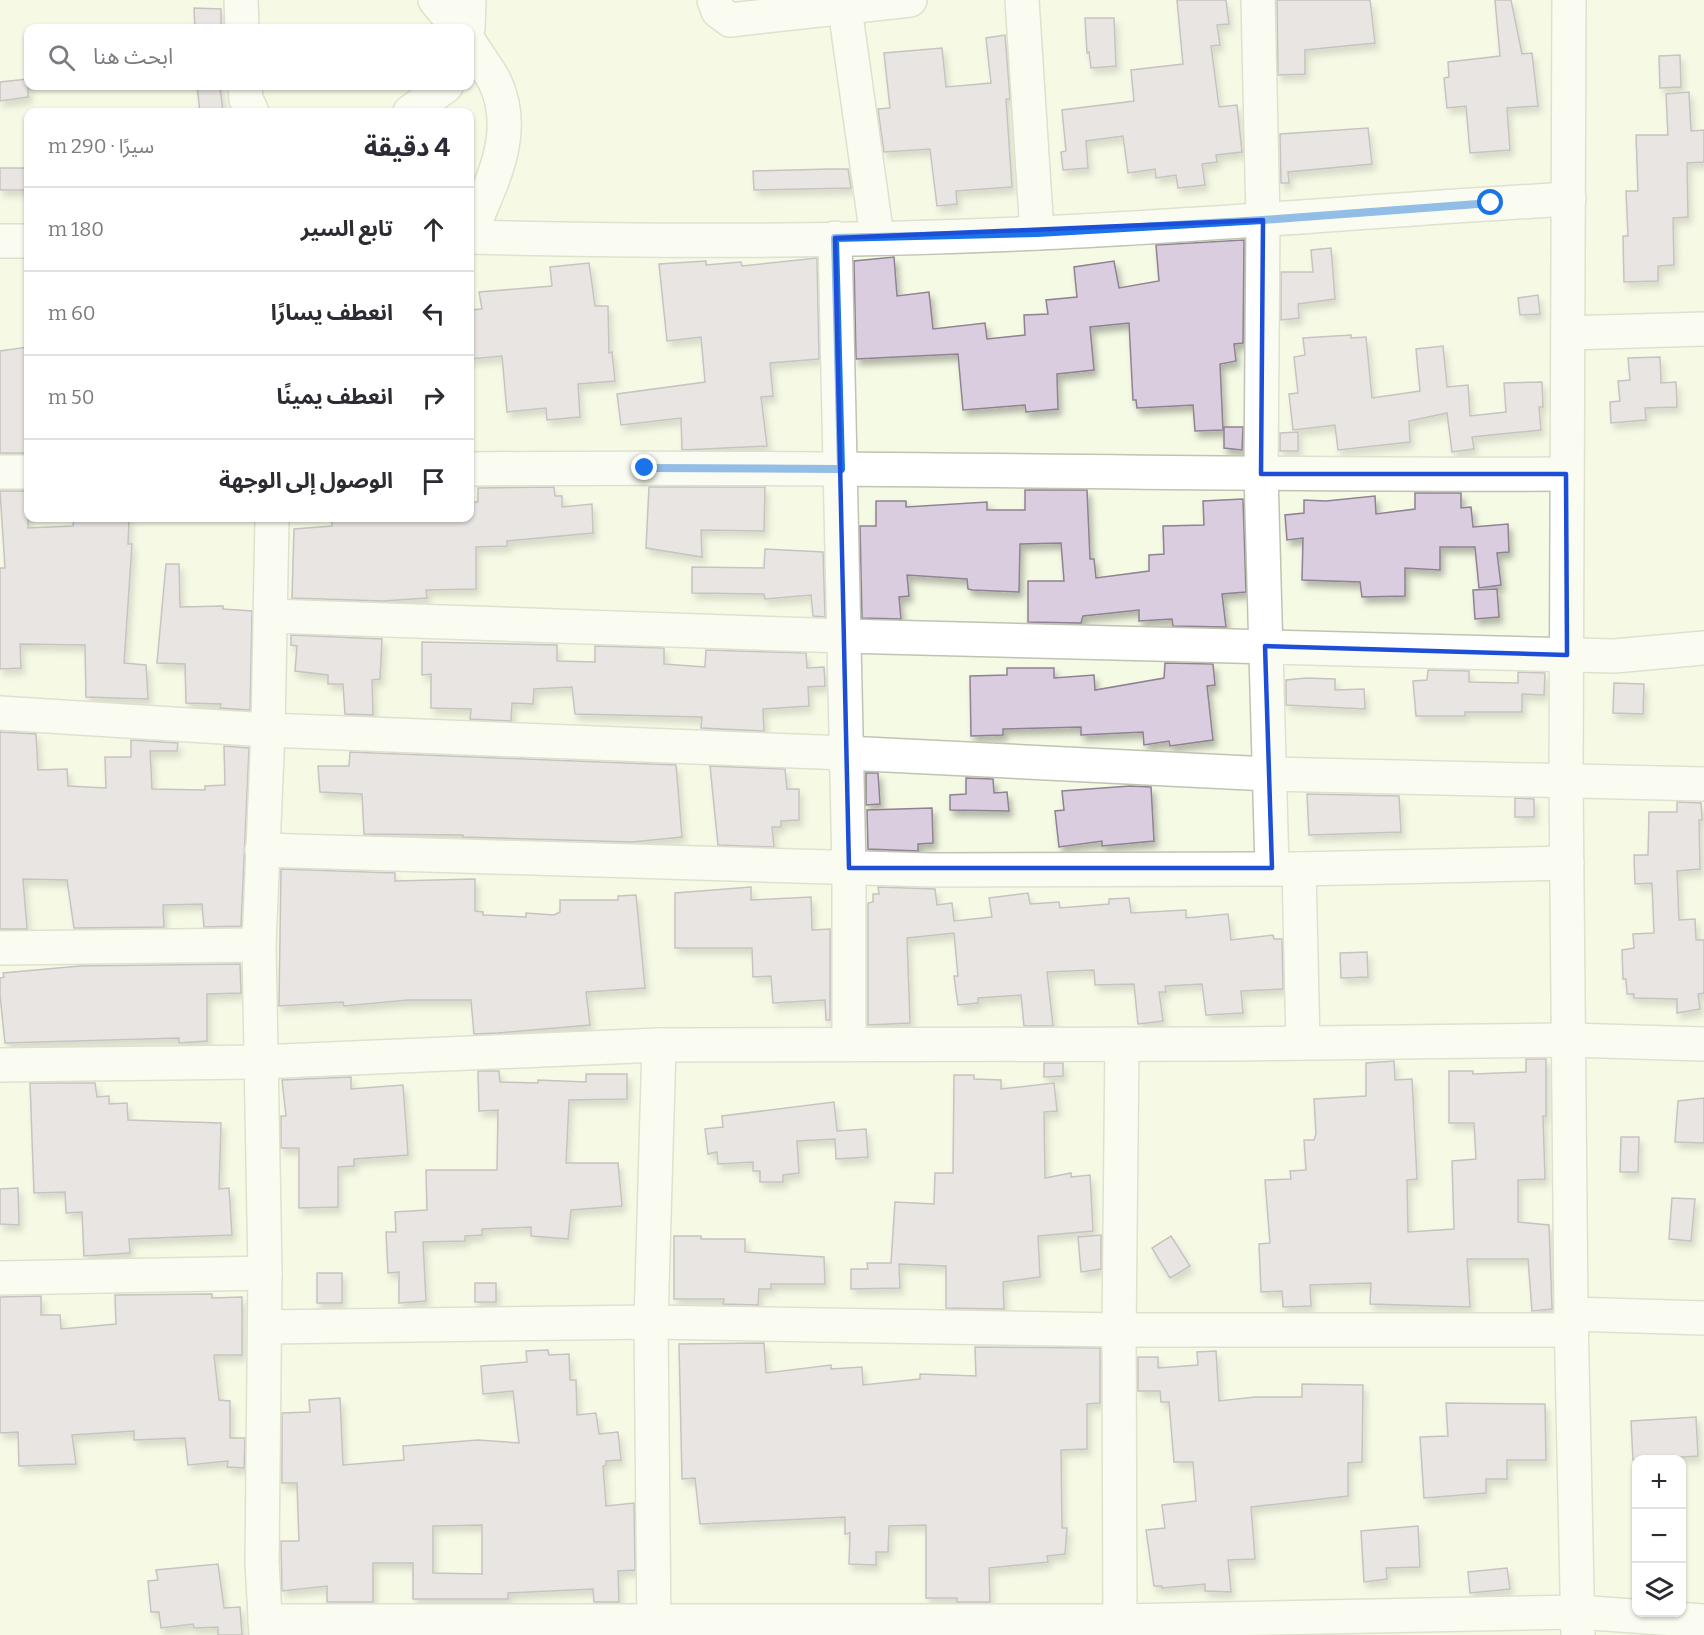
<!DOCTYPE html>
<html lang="ar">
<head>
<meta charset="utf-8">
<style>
	:root { --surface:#fff; --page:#f2f2f3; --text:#2b2b33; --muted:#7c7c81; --line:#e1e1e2 }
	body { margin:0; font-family:Bitter,"Noto Sans Arabic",serif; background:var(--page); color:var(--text); direction:rtl }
	.controls { position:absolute; right:18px; bottom:18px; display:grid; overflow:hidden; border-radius:12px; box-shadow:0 2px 4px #0004 }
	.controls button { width:54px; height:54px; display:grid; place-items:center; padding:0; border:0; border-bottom:2px solid var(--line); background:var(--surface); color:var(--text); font:30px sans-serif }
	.stop { position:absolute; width:18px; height:18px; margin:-14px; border:4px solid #1a73e8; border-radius:50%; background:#fff }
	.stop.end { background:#1a73e8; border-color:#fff; box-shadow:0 2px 6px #0008 }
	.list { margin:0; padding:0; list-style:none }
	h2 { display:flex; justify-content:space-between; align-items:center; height:78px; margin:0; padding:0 24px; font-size:26px }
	h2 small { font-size:20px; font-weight:400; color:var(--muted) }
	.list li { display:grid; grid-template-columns:39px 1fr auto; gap:18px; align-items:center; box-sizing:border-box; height:84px; padding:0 24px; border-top:2px solid var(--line) }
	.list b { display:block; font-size:22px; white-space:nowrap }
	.list em { font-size:20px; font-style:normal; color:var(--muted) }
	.icon { flex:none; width:33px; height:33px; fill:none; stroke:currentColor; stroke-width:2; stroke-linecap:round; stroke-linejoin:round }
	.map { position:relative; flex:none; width:1704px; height:1635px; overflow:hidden; direction:ltr }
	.search { position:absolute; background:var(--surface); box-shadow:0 2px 4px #0004; left:24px; top:24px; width:450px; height:66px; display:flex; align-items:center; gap:15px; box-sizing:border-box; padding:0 21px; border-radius:12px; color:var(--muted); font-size:22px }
	.panel { position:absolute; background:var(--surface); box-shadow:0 2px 4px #0004; left:24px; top:108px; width:450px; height:414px; border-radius:12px; direction:rtl }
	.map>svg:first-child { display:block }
	.building { fill:#dacddf; stroke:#8e8293; stroke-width:1.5; fill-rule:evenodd; filter:url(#shadow) }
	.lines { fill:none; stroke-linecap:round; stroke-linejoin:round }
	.minor-casing { stroke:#bfc4b0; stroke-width:36 }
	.minor { stroke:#fff; stroke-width:33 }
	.route { stroke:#1a73e8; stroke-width:8 }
	.marked { fill:none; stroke:#1d4ed8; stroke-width:4.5; stroke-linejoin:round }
</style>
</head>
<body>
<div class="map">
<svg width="1704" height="1635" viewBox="0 0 1704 1635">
	<defs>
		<filter id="shadow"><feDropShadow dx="3.5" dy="6" stdDeviation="3" flood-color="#0004"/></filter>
	</defs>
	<rect width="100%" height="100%" fill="#f5fae5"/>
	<g class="building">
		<path d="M1177,0H1226L1229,24L1217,25L1220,45L1211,46L1219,107L1237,105L1242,152L1216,155L1217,162L1202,164L1205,185L1178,188L1176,175L1156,178L1155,169L1128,173L1123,136L1086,141L1088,168L1063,170L1061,152L1066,151L1062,110L1134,101L1131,70L1183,64Z"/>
		<path d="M1277,0H1370L1375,43L1305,50V74L1278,75Z"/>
		<path d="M1495,0H1511L1522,54L1532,53L1538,106L1507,108L1510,150L1470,153L1466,106L1447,108L1444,78L1449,77L1448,62L1500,56Z"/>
		<path d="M194,8L221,9V28H195Z"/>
		<path d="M1085,18H1114L1116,66L1091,68L1089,52L1087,53Z"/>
		<path d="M1005,35L1010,99H1006L1012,187L956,191L957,204L937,206L930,149L884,152L878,109L890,108L884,53L942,48L946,87L991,83L986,38Z"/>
		<path d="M1680,55L1681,87L1660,88L1659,56Z"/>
		<path d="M28,79V97L0,101V82Z"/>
		<path d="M197,86H220L223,112H200Z"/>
		<path d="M1689,92L1691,131L1704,130V162L1687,163L1688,217L1673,218L1674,265L1658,266V281L1624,282L1623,236H1628L1626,191H1638L1636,135H1668L1666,94Z"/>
		<path d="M1368,128L1372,164L1288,172L1289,183H1281L1280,134Z"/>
		<rect x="0" y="168" width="28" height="22"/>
		<path d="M831,169H848L851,188L754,190L753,171Z"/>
		<path d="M1244,240L1243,343L1234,344L1236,361L1220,364L1223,430L1195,431L1193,405L1137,408L1136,400H1133L1129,323L1090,327L1094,370L1057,374L1058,409L1026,412L1025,405L963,410L958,354L856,359L854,261L894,257L897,296L929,292L933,329L985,323L987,339L1025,335L1024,315L1048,314L1046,300L1077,297L1074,267L1114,261L1119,288L1159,281L1156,245Z"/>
		<path d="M1331,248L1335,299L1298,304L1299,318L1281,320V272H1313L1311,250Z"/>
		<path d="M817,258L819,359L770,363L773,396L761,397L767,446L682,450L681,418L621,425L617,394L705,382L701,337L667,341L659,264L706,261V265L741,262L742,266Z"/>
		<path d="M589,263L595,306H608L609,353L612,352L615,381L578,384L580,417L547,420L546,408L507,412L502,356L470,359V310L482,309L479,292L552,286L550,267Z"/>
		<path d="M1538,295L1540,314L1520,315L1518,298Z"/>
		<path d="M1351,335V338L1366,337L1372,398L1420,391L1416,349L1443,346L1447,387L1468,385L1470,416L1506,412L1504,383L1542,382L1543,407H1539L1541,430L1472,437L1474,449L1452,452L1447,413L1409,421L1410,442L1338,450L1335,425L1293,430L1289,394L1298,393L1294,357L1305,355L1303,338Z"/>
		<path d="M28,347V453H0V351Z"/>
		<path d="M1660,357L1661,383L1676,382L1677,407L1645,408L1646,420L1611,423L1610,402L1620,401L1618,381L1630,380L1628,358Z"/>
		<path d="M1224,427H1243L1242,450L1224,448Z"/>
		<path d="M1298,432V451H1280V433Z"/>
		<path d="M554,487L555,496H562V507L592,504L593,533L507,541V546L476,547V589L426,590L427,598L383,601L292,598L294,529L332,526V519L351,518H470V502H478V488Z"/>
		<path d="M649,487H765L764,531L701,530L702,557L646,548Z"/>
		<path d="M1025,490H1087L1090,559H1094L1096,578L1149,571V555L1164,554L1163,526L1204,525L1203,501L1243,499L1246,592L1222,594L1226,627L1173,626L1172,619L1139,621V610L1083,616L1081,623L1028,622V581H1064L1061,543L1020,544L1019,592L972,590L968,589L967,579L907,575L909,596L899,597L901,619L862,618L860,526H876V501H906V507L987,502V510H1025Z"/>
		<path d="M0,491H28V528L73,526L74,518H129L128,544H132L124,663L146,665L148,699L86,697L85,645L20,644L21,668L0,669V568H5Z"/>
		<path d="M1415,493H1461V508L1471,507L1473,527L1508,524L1509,552L1497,553L1501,585L1479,588L1475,547H1440V570L1405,568V596L1362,597L1360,582L1302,580L1303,538L1287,540L1285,515L1304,513V500L1326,501L1375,496L1376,514L1415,509Z"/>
		<path d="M765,549L823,552L825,617L813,616L811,595L765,599L764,594L692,593V567L764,568Z"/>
		<path d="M166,564H179L180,607L223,606V609L252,611L250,710L220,708L221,704L186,703L185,664L157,663Z"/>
		<path d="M1497,589L1499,617L1475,619L1473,590Z"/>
		<path d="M291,635L382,639L380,679L372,680L373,715L345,714L343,684H328V675L295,671L297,646L291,645Z"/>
		<path d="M422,642L557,645V661L595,662V646L664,648V664L705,667L706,650L806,653L807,668L824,667L825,686L808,687L809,706L763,709L764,731L701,728L702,717L575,714L572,687L534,689L533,704L512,703L511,721L470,719L471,709L431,708V674L422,675Z"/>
		<path d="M1165,663L1213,664L1215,685L1207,686L1213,740L1170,746L1169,741L1144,745L1143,732L1081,735V727L1003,729V735L971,736L970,676L1007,675V668H1054V678L1094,675L1095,690L1164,678Z"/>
		<path d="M1428,670L1469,671V682L1518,683V672L1545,673L1544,695L1522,694V712H1465V716H1416L1413,681L1427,680Z"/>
		<path d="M1306,678L1335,679V690L1364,689L1365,709L1286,705V680Z"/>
		<path d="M1614,683L1644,684L1643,714L1613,713Z"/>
		<path d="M0,732L36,734L38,770L67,769L68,786L106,788L105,757H131V740L178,743L177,751H150L152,789L205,790V786L225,785L224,746L249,748L241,926L204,927L202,904L163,905L164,927L74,928L67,880L23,879L27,929H0Z"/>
		<path d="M350,752L676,765L682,837L632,842L463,837V835L364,834L362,794L320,792L318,766H349Z"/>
		<path d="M710,766L785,769L787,789H799V820L781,821V827H772L774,847L718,845Z"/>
		<path d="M866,773H878L880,804L866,805Z"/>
		<path d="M966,778L993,779L994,793L1007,792L1009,811L950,810V795L966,794Z"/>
		<path d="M1130,786L1151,787L1154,841L1102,846V841L1059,847L1055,811L1064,810L1062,791Z"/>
		<path d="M1307,794L1399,796L1401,832L1309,835Z"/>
		<path d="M1515,798L1534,799V817H1515Z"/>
		<path d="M1677,802L1701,803L1702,820H1699L1700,869L1677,871L1679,920L1695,919L1696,940H1704V993L1698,994L1700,1009L1677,1013V999L1634,998V994H1627L1626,979H1623L1622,950L1634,948L1633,934L1654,933L1652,883L1635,884L1634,855H1648L1649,812H1677Z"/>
		<path d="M932,808L933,843L918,844V851L868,849L867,810Z"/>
		<path d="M281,869L395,873V881L475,879V911L483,912V915L526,917V913L554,915L560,912V900H618V896L636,895L645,988L586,992L590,1025L498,1033L474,1034L471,1000H408L344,1006L343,1002L279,1006Z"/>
		<path d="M751,887V900L811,897L812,930L830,929V1020H826L825,1000L773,1003L771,976L753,977L752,948H675V893Z"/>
		<path d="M878,887L935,889L937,905L952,903L954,921L992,917L989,898L1028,893L1030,904L1059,902L1060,908L1109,904V899L1129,898L1131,913L1186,910V918L1228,914L1231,940L1273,935L1274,939H1282L1283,989L1241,991L1243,1013L1206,1015L1202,984L1165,986L1166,992H1159L1163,1021L1138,1024L1134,984L1095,985L1094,970L1047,972L1053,1026H1024L1021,995L978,998V1003L958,1005L954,976H958L954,933L907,938L910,1023L868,1025V903L873,902V894H879Z"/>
		<path d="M1367,952L1368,977L1341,978L1340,953Z"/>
		<path d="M240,964L241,993L207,994V1041L179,1043V1038L5,1043L0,995V978L4,977L3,973L80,966Z"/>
		<path d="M1526,1059H1546V1116H1543L1545,1179L1518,1180V1222L1549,1225L1552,1309L1532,1311L1528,1259H1467L1470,1307L1370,1304L1371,1283L1310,1285L1311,1306L1283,1307L1282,1291L1261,1292L1259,1244L1270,1243L1265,1180L1291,1179L1290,1171L1306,1170L1304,1140H1314L1316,1134L1314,1099L1366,1096V1063L1394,1061L1395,1080L1412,1079L1417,1179L1407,1180L1408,1232L1454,1229L1452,1161L1476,1159L1474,1123H1449V1071H1473V1074L1526,1072Z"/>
		<path d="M1044,1063H1063V1076L1044,1077Z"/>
		<path d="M478,1071H499L500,1082L538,1083V1080L586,1082V1074H627V1099L569,1100L566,1163H618L622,1206L571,1210L568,1239L531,1236V1227L482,1229V1235L465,1236V1241L423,1242L426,1301L399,1303V1272L388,1273L386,1232H396L395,1212L427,1210L426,1170H497L498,1110L479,1111Z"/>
		<path d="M954,1075H974V1079L1001,1080V1089L1054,1083L1057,1111L1044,1112L1045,1178L1071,1173V1177L1090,1175L1093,1231L1038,1236L1040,1277L1003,1282L1004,1309L946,1308V1266L899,1264L900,1288L851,1289V1269H868L867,1263H891L895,1202L934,1204L935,1173H953Z"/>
		<path d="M351,1077V1089L403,1085L408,1155L354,1159V1166L338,1167V1207L299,1208V1148H281V1116H286L282,1080Z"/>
		<path d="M30,1083H95L97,1097L109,1096V1104L127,1103L128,1120L221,1123L219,1189L229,1188L232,1235L129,1239L130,1253L84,1256L82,1212L66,1213L65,1192L34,1193Z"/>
		<path d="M1704,1098V1143L1675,1142L1678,1101Z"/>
		<path d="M834,1102L837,1131L866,1129L868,1157L836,1159L835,1139L797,1141L799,1173L783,1175V1182H760V1171H753V1162L718,1164L717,1152L708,1154L705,1129L723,1127L722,1116Z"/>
		<path d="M1621,1137H1639L1638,1172H1620Z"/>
		<path d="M18,1188L19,1225L0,1224V1189Z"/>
		<path d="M1672,1198L1695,1199L1691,1241L1669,1239Z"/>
		<path d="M1101,1235V1269L1081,1272L1078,1237Z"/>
		<path d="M674,1236H701V1239H745V1252L824,1257L825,1284H771V1289H759L758,1305L723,1304L724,1299H674Z"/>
		<path d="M1171,1236L1190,1266L1170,1278L1152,1248Z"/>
		<rect x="317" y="1273" width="25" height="30"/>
		<rect x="475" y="1283" width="21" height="19"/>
		<path d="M212,1294V1298L242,1297V1355H214L219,1400L230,1401V1438H245L244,1468L227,1467L228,1461L188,1465L185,1438L134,1440V1431L72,1435L76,1464L19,1466L18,1432L0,1433V1297L41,1296V1315H60L61,1329L116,1324L115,1295Z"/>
		<path d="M764,1343L766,1373L831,1365V1369L862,1367L863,1385L920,1379V1374L976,1376L975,1347L1100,1348V1403L1087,1404V1449L1061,1450L1062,1528H1067L1065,1554L1047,1556L1048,1562L989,1568L990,1602H957V1598H926V1525L889,1526L888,1552H876V1565L849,1564L850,1533L845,1534V1517L700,1524L695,1478L682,1479L679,1344Z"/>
		<path d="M548,1350L549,1355L569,1354L570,1380H576L577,1415L596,1413L599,1434L618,1432L621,1460L606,1461V1465L603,1466L606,1506L634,1503L635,1570L618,1571L619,1602H594L593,1589L508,1593V1599H413V1563H373V1602H327V1586L282,1591L281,1541H299L297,1483H282V1413L310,1412L309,1400L340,1398L343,1465L404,1460L403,1446L478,1440L519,1443L513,1391L483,1394L481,1366L527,1362L526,1351ZM482,1525V1574L433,1573V1526Z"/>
		<path d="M1216,1351L1219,1401L1255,1397H1302V1384L1363,1385L1362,1462L1348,1463V1496L1251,1507L1255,1559L1228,1560L1231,1592L1205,1591V1584L1162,1588V1586H1154L1146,1530L1165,1528L1162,1505L1196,1501L1193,1462H1174L1169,1402H1161L1160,1391H1138V1357H1158V1368L1198,1365L1197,1352Z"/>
		<path d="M1446,1403L1545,1404L1546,1460H1507V1479H1486V1493L1424,1498L1420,1437L1448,1436Z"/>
		<path d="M1696,1417L1698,1456L1633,1460L1631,1421Z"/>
		<path d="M1418,1526L1420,1567L1386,1568L1387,1579L1364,1582L1361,1531Z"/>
		<path d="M218,1564L224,1608L240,1607L242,1635H218V1627L194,1628L193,1624L161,1628L159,1612H151L148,1581L158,1580L156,1570Z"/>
		<path d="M1507,1568L1510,1589L1470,1593L1468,1572Z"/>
	</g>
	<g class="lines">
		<defs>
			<g id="minor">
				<path d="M241,0L242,28"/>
				<path d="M435,0L458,28"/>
				<path d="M714,0L718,11L730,20L910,0"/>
				<path d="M1022,0L1037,233"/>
				<path d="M1258,0L1263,220L1261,474L1272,868"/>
				<path d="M1569,0L1566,782L1571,1314L1578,1635"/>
				<path d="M845,9L877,237"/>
				<path d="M468,28L469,0"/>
				<path d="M470,43C478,56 488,69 495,82C520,136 489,185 470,235"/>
				<path d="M245,86L246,99L252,112"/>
				<path d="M410,112L446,86"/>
				<path d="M470,237C659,242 850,242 1039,233C1216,225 1392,209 1569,199"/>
				<path d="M835,238L849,868V1043"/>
				<path d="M0,241H28"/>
				<path d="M1568,333L1704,329"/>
				<path d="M470,469C835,465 1200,476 1566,474"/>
				<path d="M0,472H28"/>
				<path d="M271,616L844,636L1614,656L1704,648"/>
				<path d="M0,713L268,730L846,753L1269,774L1704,784"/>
				<path d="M262,850L931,870L1299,869L1567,863"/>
				<path d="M1299,869L1303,1043"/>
				<path d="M0,948L259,945"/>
				<path d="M0,1065L259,1062L659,1045L1232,1044L1569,1040L1704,1044"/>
				<path d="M0,1278L265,1273"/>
				<path d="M1571,1314L1704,1318"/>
				<path d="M265,1327L651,1322L1119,1330H1572"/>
				<path d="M265,1621H1121L1577,1612L1704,1621"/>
				<path d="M266,1635L262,1562L265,1273L259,945L268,730L272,518"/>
				<path d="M654,1635L651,1322L659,1045"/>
				<path d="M1120,1635L1119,1330L1122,1044"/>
			</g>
		</defs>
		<use href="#minor" class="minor-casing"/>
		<use href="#minor" class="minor"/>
	</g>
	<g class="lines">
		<path class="route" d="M645,468L841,469L835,238L1037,233L1263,220L1491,203"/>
	</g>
	<path d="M0 0H1704V1635H0ZM1263,220L1261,474H1566L1567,655L1265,646L1272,868H849L835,238Z" fill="#f5fae5" fill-opacity=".55" fill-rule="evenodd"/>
	<path class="marked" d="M1263,220L1261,474H1566L1567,655L1265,646L1272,868H849L835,238Z"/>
</svg>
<div class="controls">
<button>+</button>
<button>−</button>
<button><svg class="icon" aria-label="layers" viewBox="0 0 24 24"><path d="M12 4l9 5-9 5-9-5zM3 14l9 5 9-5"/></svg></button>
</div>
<div class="stop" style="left:1491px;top:203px"></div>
<div class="stop end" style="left:645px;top:468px"></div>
<div class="search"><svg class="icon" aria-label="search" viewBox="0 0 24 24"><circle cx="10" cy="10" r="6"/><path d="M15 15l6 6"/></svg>ابحث هنا</div>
<section class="panel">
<h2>4 دقيقة<small>سيرًا · 290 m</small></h2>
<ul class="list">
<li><svg class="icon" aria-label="ahead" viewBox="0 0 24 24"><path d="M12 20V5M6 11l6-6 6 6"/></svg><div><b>تابع السير</b></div><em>180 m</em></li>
<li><svg class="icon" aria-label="left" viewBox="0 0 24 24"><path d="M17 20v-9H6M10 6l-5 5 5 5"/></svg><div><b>انعطف يسارًا</b></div><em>60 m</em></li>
<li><svg class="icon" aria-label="right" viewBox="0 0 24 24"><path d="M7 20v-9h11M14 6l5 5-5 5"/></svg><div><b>انعطف يمينًا</b></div><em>50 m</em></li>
<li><svg class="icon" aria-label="arrive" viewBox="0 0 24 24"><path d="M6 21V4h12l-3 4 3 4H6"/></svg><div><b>الوصول إلى الوجهة</b></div></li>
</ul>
</section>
</div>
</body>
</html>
